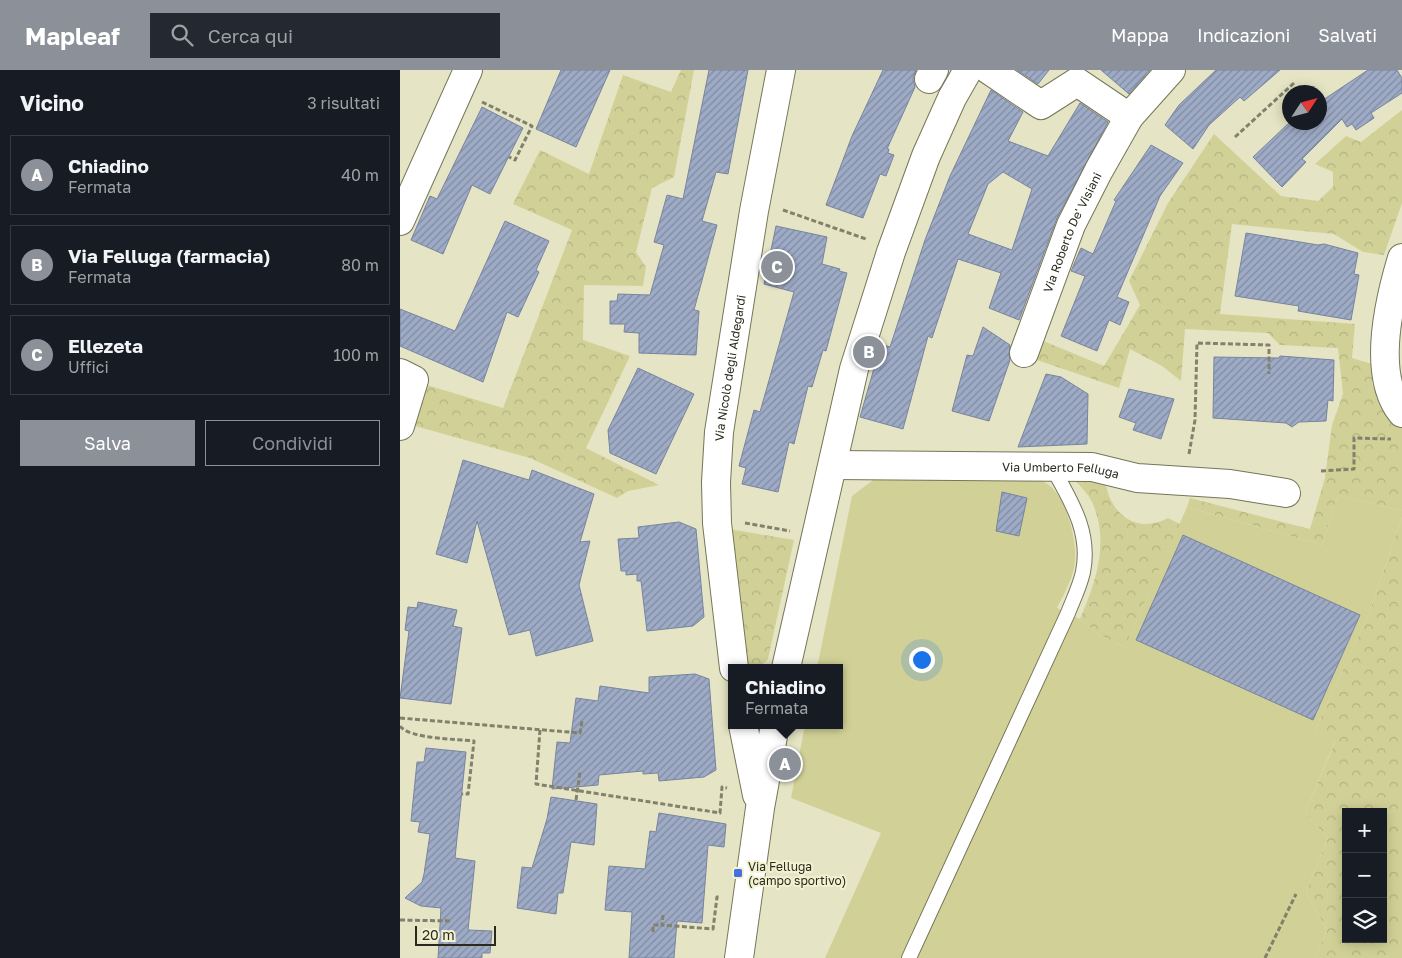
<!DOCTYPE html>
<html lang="it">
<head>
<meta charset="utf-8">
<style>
	:root { --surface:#171b24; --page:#242831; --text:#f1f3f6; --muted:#9ea1a6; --line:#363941; --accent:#8c9099 }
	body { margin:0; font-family:"Golos Text",sans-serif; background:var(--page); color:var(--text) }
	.controls { position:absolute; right:15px; bottom:15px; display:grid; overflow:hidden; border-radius:0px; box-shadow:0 2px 12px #0003 }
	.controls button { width:45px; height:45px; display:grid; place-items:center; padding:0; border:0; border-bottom:1px solid var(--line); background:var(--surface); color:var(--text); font:25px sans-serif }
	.compass { position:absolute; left:882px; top:15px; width:45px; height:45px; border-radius:50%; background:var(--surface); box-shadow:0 2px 12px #0003; rotate:54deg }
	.scale { position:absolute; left:15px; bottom:12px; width:81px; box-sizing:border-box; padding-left:5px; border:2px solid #29291d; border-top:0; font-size:14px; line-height:18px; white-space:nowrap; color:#29291d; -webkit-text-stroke:4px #f2f2d2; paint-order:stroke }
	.you { position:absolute; left:521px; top:589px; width:18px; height:18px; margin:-12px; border:4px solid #fff; border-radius:50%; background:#1a73e8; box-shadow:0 0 0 8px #1a73e833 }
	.badge { display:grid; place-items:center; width:32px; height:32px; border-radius:50%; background:var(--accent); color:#fff; font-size:16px; font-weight:700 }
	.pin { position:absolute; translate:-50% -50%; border:2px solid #fff; box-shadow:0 1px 5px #0006 }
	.popup { position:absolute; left:328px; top:594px; width:115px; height:65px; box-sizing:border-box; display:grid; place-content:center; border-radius:0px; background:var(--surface); filter:drop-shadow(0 1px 4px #0005); font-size:16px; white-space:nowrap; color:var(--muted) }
	.popup b { font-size:19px; color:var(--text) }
	.popup::after { content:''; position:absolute; left:50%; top:100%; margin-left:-10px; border:10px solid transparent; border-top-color:var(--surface) }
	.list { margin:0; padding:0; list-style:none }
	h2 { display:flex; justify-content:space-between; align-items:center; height:65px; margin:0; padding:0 20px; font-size:21px }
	h2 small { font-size:16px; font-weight:400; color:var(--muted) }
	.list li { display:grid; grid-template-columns:32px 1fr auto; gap:15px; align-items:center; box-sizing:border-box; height:80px; margin:0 10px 10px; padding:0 10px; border:1px solid var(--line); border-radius:0px }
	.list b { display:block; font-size:19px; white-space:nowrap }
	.list p { margin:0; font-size:16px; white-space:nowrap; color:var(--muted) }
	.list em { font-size:16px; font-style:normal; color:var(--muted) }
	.actions { display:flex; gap:10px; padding:15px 20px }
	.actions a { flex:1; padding:11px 0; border:1px solid var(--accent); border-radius:0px; text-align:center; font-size:18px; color:var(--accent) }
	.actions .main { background:var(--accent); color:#fff }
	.icon { flex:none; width:28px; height:28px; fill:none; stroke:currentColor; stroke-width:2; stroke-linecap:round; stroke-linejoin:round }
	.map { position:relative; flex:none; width:1002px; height:888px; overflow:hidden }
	header { display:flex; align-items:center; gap:30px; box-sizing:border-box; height:70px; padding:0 25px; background:var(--accent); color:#fff }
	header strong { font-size:24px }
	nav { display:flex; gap:28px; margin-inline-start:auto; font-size:18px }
	.search { width:350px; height:45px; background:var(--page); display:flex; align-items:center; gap:12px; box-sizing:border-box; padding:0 18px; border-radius:0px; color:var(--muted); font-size:19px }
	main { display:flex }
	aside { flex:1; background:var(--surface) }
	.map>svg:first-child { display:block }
	.forest { fill:url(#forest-crowns); fill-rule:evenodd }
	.pitch { fill:#d1d197 }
	.building { fill:url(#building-hatch); stroke:#78849e; fill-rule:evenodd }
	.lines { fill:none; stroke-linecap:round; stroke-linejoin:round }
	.service-casing { stroke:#757558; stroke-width:16 }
	.minor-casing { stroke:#757558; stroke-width:30 }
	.path { stroke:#81816c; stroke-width:3; stroke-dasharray:5 2.5; stroke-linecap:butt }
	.service { stroke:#fff; stroke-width:14 }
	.minor { stroke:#fff; stroke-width:28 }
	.poi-dot { fill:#466fe1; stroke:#f2f2d2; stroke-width:2 }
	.labels { text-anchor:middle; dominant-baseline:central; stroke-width:4; stroke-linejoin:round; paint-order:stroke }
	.street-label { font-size:12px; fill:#29291d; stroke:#f2f2d2 }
	.poi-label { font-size:12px; fill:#29291d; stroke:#f2f2d2; text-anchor:start }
</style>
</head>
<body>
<header>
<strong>Mapleaf</strong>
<div class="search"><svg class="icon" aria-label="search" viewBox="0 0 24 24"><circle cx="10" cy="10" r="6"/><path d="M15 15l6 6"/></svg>Cerca qui</div>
<nav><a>Mappa</a><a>Indicazioni</a><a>Salvati</a></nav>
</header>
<main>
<aside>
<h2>Vicino<small>3 risultati</small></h2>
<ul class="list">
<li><span class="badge">A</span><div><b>Chiadino</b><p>Fermata</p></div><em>40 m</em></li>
<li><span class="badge">B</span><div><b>Via Felluga (farmacia)</b><p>Fermata</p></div><em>80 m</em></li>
<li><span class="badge">C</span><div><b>Ellezeta</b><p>Uffici</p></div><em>100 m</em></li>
</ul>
<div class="actions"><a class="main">Salva</a><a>Condividi</a></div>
</aside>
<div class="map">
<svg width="1002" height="888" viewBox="0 0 1002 888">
	<defs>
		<pattern id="forest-crowns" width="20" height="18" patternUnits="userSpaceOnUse" patternTransform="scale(1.25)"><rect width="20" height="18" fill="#d1d197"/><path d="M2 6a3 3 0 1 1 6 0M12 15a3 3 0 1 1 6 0" fill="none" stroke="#b3b382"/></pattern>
		<pattern id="building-hatch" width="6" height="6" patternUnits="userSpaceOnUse" patternTransform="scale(1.25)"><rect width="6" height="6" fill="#9eabc6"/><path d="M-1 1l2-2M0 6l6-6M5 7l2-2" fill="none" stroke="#818ba0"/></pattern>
	</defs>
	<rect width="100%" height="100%" fill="#e5e5c5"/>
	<g class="forest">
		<path d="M281,0H294L274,107L252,118L236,182L246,197L243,216L184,215L183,270L230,286L186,378L259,415L228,421L217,428L130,388L15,356L27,315L103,338L172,160L113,134L140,80L189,104L223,5L271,22Z"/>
		<path d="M1002,40V133L984,185L963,182L934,164L832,154L820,244L955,254L952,288L972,294V314L984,338L1002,358V441L938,425L922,475L787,437L790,428L910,459L925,408L932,355L943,324L938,278L880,275L868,263L785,259L781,311L762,296L730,279L719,318L634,289L641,270L704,296L740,235L729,211L768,133L814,64L881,126L918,131L933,117V102L915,94L946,66L961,72Z"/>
		<path d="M688,406L706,415C712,446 738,464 768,448L780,454L725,577L699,565L680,549C696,511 710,472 692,432C688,424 679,415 673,408Z"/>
		<path d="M1002,447V888H915L927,860L906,822L928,768L905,743L935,672L914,662L969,543ZM946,742H983V869H946Z"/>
		<path d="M329,459L394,470L368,589C362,596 354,601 344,596Z"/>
	</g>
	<path class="pitch" d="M600,406C614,407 633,405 646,413C666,425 677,469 675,491C674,507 664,524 657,538L680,549L699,565L725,577L787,437L922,475L938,425L1002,441V447L969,543L914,662L935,671L905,743L928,768L906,822L927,860L915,888H425L481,763L391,728L405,655H439V598H417L452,426L473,410Z"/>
	<g class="building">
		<path d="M161,0H210L176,77L136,59Z"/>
		<path d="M309,0H348L328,104L316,102L302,151L317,155L294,240L299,241L296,285L239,283V263L224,262L225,254H210V231H217L218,224L250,225L264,175L254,172L267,125L283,129Z"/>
		<path d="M483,0H516L513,9L515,17L487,79H489L488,83L494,85L486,106L480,104L463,148L426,135L452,66Z"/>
		<path d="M617,0H649L638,14Z"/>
		<path d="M701,0H750L729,24Z"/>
		<path d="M816,0H880L844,31L840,27L809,55L793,79L765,55L779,35Z"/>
		<path d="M968,0H997L1002,8V23L971,43L974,48L956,60L952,54L947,57L942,49L902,89L906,92L882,117L853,87L890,52H920V32Z"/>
		<path d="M591,20L623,42L608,71L648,86L680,33L708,52L657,148L619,250L589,238L601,203L558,189L532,268L528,266L503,359L460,347L481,274L490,277L525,170L550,106ZM603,102L632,119L612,180L568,164L588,114Z"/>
		<path d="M82,37L123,58L90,124L72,115L43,184L11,170L30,126L37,129Z"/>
		<path d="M751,75L783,93L760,126L717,227L729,232L720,255L709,250L697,281L661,266L685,206L671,201L681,178L693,184L716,131L714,130Z"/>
		<path d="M105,151L149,171L136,200L139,202L118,247L107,242L83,312L0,276V239L55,261Z"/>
		<path d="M376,156L427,167L422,194L440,199L439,201L447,203L426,281L423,280L412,317L408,316L394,374L389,372L378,422L342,414L346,398L339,396L354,340L360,342L394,222L364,214Z"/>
		<path d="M846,163L918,175L924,174L958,183L954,204L959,205L951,250L898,241L899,236L835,226Z"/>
		<path d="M583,257L610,275L609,285L610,290L589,351L552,341L567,285L573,286Z"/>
		<path d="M880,286L934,290L933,331L928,330L926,351L899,352L892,357L886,353L813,348L814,287L879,288Z"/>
		<path d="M238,298L294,324L256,404L210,383L208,360Z"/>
		<path d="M646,304L661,307L688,324L687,374L618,377Z"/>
		<path d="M729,319L774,329L761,369L733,360L736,353L719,347Z"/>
		<path d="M63,390L129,410L132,400L194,424L180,472L190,471L179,515L193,571L136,586L130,560L109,565L77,451L67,493L36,484Z"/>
		<path d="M602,422L627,428L619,466L596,461Z"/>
		<path d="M279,452L296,459L304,547L293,556L247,561L241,511H237V504L226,505V501H221L218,469L239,468L238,457Z"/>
		<path d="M783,465L960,545L913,650L736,570Z"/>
		<path d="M18,532L57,540L53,556L62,558L51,634L0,628L9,561L5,560L8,537L17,538Z"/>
		<path d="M295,604L309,609L316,700L304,707L259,711L258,703L243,704V701L199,705L198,715L152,719L157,672L170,673L176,628L198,631L200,616L249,623V607Z"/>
		<path d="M26,678L66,682L55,788L75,791L68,860L92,861L90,883H82V888H38L41,838L21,836L5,828L22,812L24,804L30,764L18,762L20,752L11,751L17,692H24Z"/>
		<path d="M151,727L197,734L194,775L171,772L163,823H158L156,844L117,838L122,797L132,798L147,749Z"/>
		<path d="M259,743L326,754L324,777L308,775L302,853L277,851L274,888H229L232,842L205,840L209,796L245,799L250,761L256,762Z"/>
	</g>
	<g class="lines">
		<defs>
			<path id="service" d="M509,888L668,543C673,530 680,516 683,502C691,462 671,431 652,397"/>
			<g id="minor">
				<path d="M589,0L641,35L677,12L729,47"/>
				<path d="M529,9L534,0"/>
				<path d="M0,151L68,0"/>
				<path d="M1002,188C989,231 971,305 1002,343"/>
				<path id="s1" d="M624,283L671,155L699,100L729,47L771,0"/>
				<path d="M0,303L14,310L0,356"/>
				<path id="s2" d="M433,395L692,397L737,408L830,414L886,423"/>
				<path id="s3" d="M334,598L317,453L316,412L319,362L354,141L381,0"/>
				<path d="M386,598L454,299L491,182L526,86L552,28L568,0"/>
				<path d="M343,655L357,725"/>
				<path d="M339,888L360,738L375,655"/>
			</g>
		</defs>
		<use href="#service" class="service-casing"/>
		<use href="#minor" class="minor-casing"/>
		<g class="path">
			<path d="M82,32L132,56L115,90L109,87"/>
			<path d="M835,67L894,13"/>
			<path d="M383,140L466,169"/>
			<path d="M789,384L795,350L797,273L869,275V304"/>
			<path d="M921,401L954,399V368L991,369"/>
			<path d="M345,453L390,461"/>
			<path d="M0,648L180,663L182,651"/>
			<path d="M0,656C9,669 58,669 74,671L68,724H62"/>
			<path d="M140,660L136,714L320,743L322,717L327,718"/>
			<path d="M176,730L180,702"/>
			<path d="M263,845L262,855L313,859L317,827H319"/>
			<path d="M0,850L52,851"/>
			<path d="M253,862V855H262"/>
			<path d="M865,888L896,824"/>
		</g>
		<use href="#service" class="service"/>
		<use href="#minor" class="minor"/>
	</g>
	<rect class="poi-dot" x="333" y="798" width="10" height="10" rx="2.5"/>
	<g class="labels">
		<g class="street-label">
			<text stroke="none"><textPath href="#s1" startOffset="130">Via Roberto De' Visiani</textPath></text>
			<text stroke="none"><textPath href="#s3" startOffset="302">Via Nicolò degli Aldegardi</textPath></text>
			<text stroke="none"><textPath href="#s2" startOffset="228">Via Umberto Felluga</textPath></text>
		</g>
		<g class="poi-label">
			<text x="348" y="796">Via Felluga<tspan x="348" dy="14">(campo sportivo)</tspan></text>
		</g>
	</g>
</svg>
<div class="controls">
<button>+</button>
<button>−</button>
<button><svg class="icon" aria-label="layers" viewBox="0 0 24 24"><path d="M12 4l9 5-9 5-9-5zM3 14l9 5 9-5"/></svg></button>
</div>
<svg class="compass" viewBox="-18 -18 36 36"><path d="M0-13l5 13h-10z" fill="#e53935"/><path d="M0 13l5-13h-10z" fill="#9ea1a6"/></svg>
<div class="scale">20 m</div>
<div class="you"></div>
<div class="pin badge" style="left:385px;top:694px">A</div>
<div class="popup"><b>Chiadino</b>Fermata</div>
<div class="pin badge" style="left:469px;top:282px">B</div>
<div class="pin badge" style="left:377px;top:197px">C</div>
</div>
</main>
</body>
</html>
